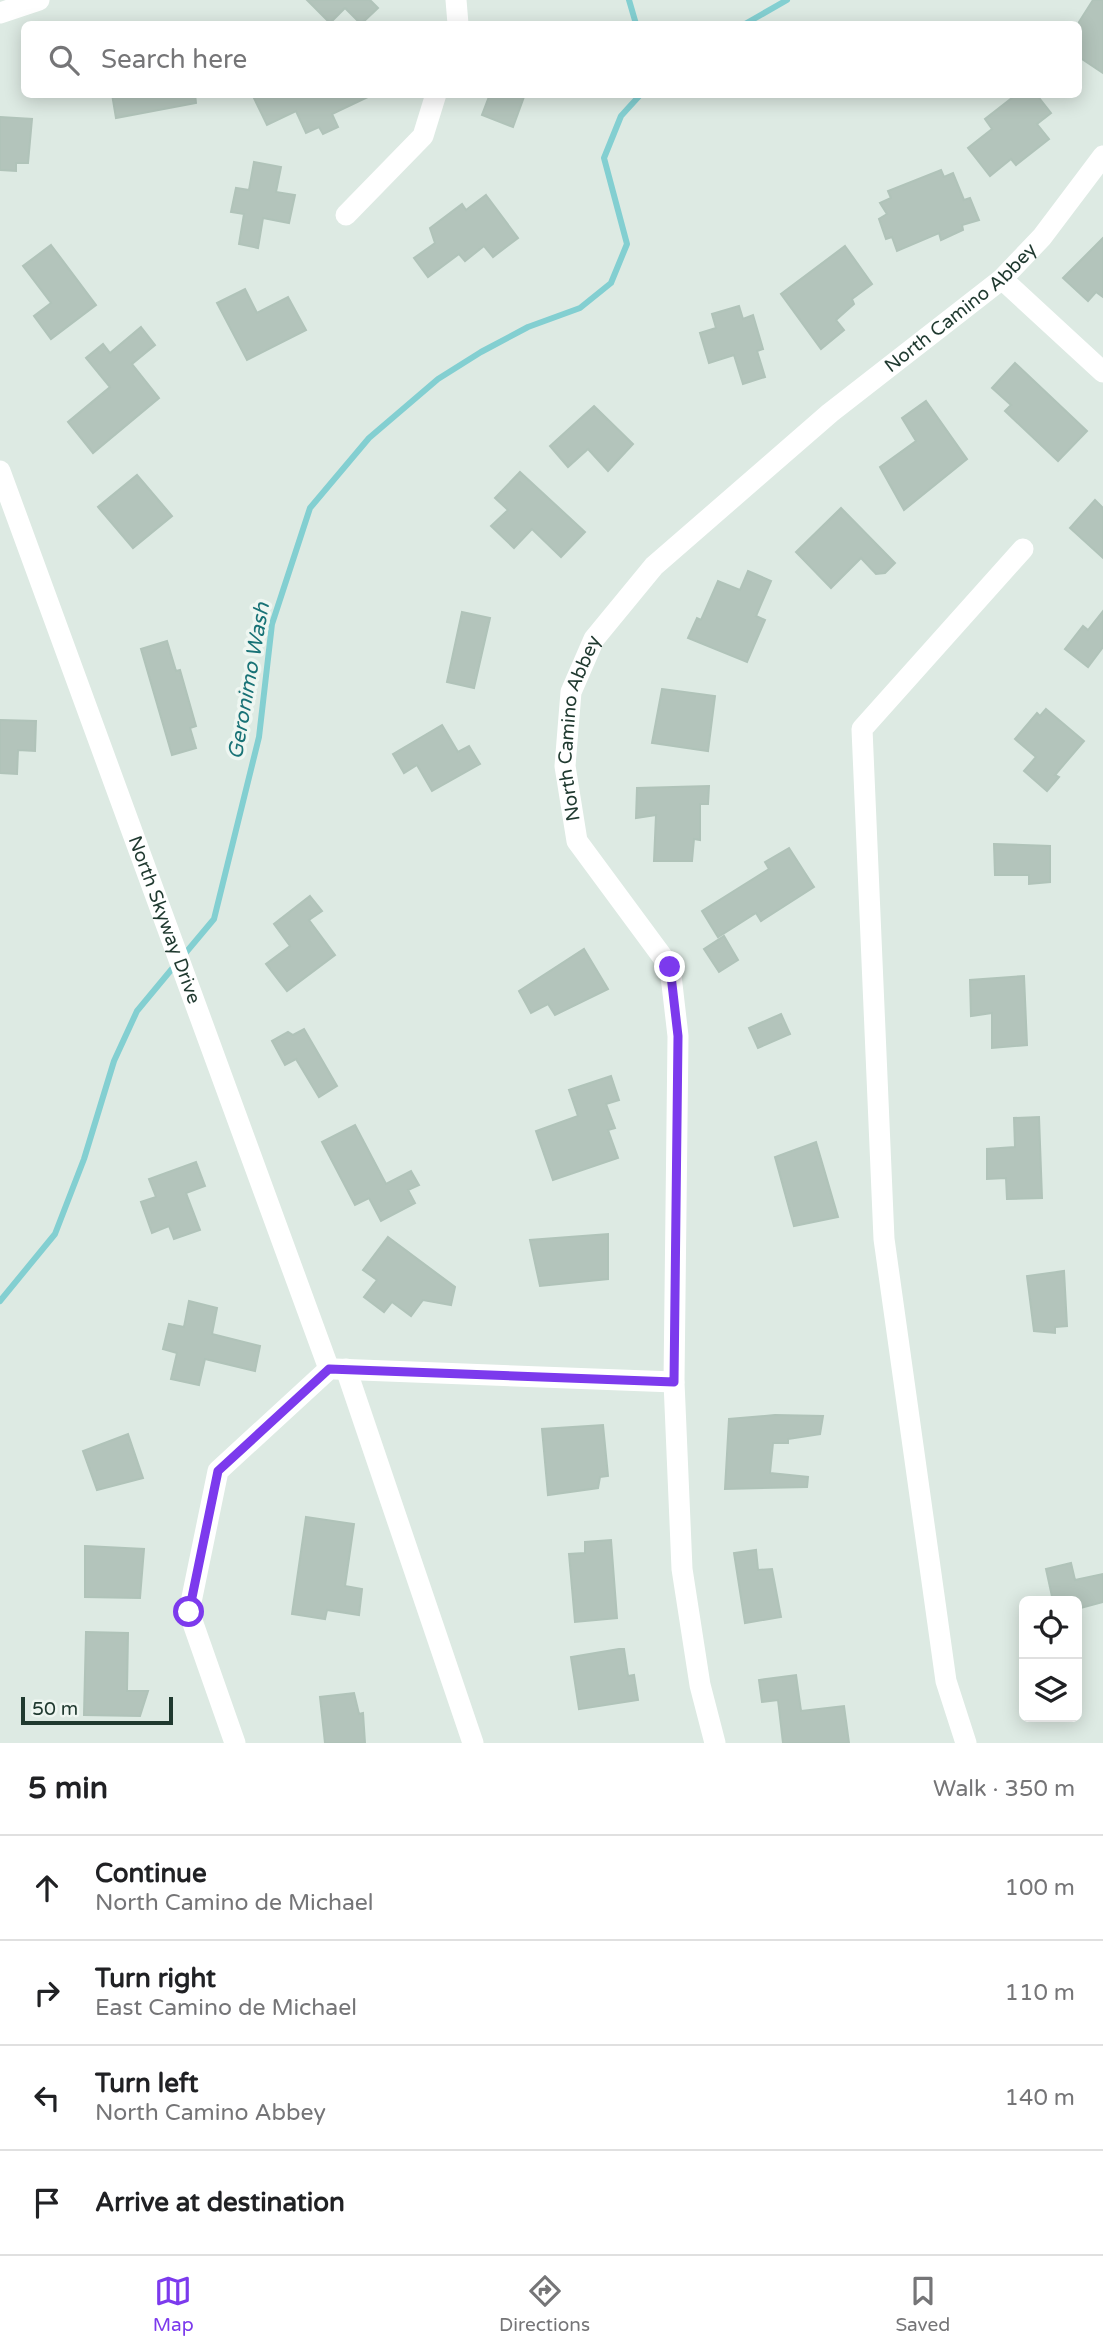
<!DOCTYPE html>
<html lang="en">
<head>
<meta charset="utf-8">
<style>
	:root { --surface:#fff; --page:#f2f2f2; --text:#202124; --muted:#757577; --line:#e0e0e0; --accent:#7c3aed }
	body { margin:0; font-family:"Varela Round",sans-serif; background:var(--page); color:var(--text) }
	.controls { position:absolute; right:21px; bottom:21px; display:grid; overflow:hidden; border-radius:10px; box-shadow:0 4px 18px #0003 }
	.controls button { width:63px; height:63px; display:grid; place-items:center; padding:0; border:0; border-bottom:2px solid var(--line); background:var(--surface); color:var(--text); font:35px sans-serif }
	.scale { position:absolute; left:21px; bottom:18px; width:152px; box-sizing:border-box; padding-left:7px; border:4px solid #1f392f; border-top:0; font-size:19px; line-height:24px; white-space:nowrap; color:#1f392f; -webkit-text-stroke:5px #eef6f1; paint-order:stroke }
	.stop { position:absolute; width:21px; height:21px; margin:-16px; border:5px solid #7c3aed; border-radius:50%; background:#fff }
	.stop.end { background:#7c3aed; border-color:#fff; box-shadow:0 2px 7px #0008 }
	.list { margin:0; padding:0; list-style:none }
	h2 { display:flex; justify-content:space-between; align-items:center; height:91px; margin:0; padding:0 28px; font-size:30px }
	h2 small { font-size:23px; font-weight:400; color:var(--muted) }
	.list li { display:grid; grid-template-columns:46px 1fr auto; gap:21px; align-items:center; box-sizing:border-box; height:105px; padding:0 28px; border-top:2px solid var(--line) }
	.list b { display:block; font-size:26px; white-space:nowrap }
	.list p { margin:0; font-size:23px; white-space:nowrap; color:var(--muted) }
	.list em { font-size:23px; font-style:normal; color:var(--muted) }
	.icon { flex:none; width:38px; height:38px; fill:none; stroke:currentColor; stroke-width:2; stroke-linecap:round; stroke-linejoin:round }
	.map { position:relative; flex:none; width:1103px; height:1743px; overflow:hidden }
	.search { position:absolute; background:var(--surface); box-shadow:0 4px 18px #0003; left:21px; right:21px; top:21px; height:77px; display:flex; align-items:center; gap:18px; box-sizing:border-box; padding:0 24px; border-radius:10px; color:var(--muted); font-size:26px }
	.sheet { height:511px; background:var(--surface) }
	nav { display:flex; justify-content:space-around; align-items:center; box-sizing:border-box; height:98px; border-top:2px solid var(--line); background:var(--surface); font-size:19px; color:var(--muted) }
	nav a { display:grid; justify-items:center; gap:4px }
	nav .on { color:var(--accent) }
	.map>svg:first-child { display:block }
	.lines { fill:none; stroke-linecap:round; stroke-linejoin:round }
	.stream { stroke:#83cfd1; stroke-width:6 }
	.building { fill:#b3c4bb; stroke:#b0c3b9; stroke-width:2 }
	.minor { stroke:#fff; stroke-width:21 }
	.route { stroke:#7c3aed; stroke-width:9 }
	.labels { text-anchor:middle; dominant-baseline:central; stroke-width:7; stroke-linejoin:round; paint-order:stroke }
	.street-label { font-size:19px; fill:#1f392f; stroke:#eef6f1 }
	.water-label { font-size:21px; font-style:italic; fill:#187276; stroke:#eef6f1 }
</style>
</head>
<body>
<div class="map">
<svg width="1103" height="1743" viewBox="0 0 1103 1743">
	<rect width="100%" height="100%" fill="#ddeae3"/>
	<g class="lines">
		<g class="stream">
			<path d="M629,0L636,24"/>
			<path d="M745,24L787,0"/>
			<path d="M183,956L214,919L259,737L272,624L310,508L369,438L438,379L481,352L528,327L580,308L611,283L627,244L604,158L621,116L641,94"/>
			<path d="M0,1301L55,1234L84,1159L114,1061L137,1011L176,964"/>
		</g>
	</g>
	<g class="building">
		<path d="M307,0H370L378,8L361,24L345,8L330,23Z"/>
		<path d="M1093,0H1103V73L1079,57V22Z"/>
		<path d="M112,94H195L196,103L116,118Z"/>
		<path d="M252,94H374L332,114L338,127L323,134L319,127L306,133L296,111L267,125Z"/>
		<path d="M490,94H525L513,127L482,115Z"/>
		<path d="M1017,94H1036L1051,113L1037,124L1049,139L1016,165L1011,159L990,176L968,148L992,129L985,119Z"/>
		<path d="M0,117L32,119L28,163H16V171L0,170Z"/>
		<path d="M254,162L281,167L276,192L295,195L289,223L263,218L258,248L239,244L244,214L231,212L236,188L249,190Z"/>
		<path d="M941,170L944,177L953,173L964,200L970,198L979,220L962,225L963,230L941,240L939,233L897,251L892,237L886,239L879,219L887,214L880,203L891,198L888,191Z"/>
		<path d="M486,195L518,238L493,257L484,246L465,261L459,254L428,277L414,258L435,243L430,228L462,204L466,210Z"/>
		<path d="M1103,238V297L1096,292L1088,301L1063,278Z"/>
		<path d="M51,245L96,305L51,339L34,316L51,303L23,266Z"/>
		<path d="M845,246L872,284L852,299L854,304L836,320L844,330L821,349L781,294Z"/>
		<path d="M245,289L257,313L288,297L306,330L247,360L217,303Z"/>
		<path d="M739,306L743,319L753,315L763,349L757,351L765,377L743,384L734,355L709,363L700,333L716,328L712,314Z"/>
		<path d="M141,327L155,345L132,364L159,398L93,453L68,422L110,387L86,358L103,344L110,353Z"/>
		<path d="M1015,363L1087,431L1058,461L1005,411L1011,405L992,388Z"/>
		<path d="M926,401L967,459L904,510L880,467L916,441L902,418Z"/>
		<path d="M594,406L633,444L608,471L588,449L568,467L550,446Z"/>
		<path d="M520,472L585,532L561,557L532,529L514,548L491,526L508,510L495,498Z"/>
		<path d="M137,475L172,516L133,548L98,507Z"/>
		<path d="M1095,500L1103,508V558L1070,528Z"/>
		<path d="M841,508L895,563L885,573L876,574L861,558L831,588L796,552Z"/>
		<path d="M748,571L771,581L756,616L765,620L747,662L688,638L697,618L701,620L718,581L740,590Z"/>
		<path d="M1103,611V647L1088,667L1065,649L1083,626L1088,630Z"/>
		<path d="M462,612L490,618L474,688L447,682Z"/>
		<path d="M167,641L176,671L180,670L196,726L190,728L196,748L172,755L141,649Z"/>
		<path d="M662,689L715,696L708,751L652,743Z"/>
		<path d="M1046,709L1084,741L1055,775L1059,777L1047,791L1024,771L1036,757L1015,739L1037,713L1040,716Z"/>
		<path d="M0,720L36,721L35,751L18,750L17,774L0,773Z"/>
		<path d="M442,725L458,752L469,746L480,764L432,791L417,765L404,773L393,754Z"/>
		<path d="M709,786L708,804H700V840L694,839L692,861H654L656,815L636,818L637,788Z"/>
		<path d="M994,844L1050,846V882L1029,884V875H995Z"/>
		<path d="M789,848L814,887L761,921L756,913L718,937L702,911L769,869L765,862Z"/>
		<path d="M310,896L322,911L309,920L335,955L287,991L266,964L290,946L274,924Z"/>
		<path d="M724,936L738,960L719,972L704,949Z"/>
		<path d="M584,949L608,989L555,1015L548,1004L531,1013L519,991Z"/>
		<path d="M1024,976L1027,1045L992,1048V1013L971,1016L970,980Z"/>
		<path d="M781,1014L790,1034L758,1048L749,1028Z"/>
		<path d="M304,1029L337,1086L319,1097L296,1059L285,1065L272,1041L288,1032L293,1035Z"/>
		<path d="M611,1076L619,1100L606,1104L615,1128L608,1130L618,1158L553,1180L536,1131L578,1116L569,1090Z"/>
		<path d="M1039,1117L1042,1198L1007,1199L1006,1178L987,1179V1149L1015,1147L1014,1118Z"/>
		<path d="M355,1125L386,1184L411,1171L419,1185L408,1190L415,1203L381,1221L369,1198L355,1205L322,1142Z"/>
		<path d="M816,1142L838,1217L794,1226L775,1157Z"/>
		<path d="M196,1162L205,1186L186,1193L200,1230L174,1239L169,1226L152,1233L141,1202L156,1197L149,1179Z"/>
		<path d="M608,1234V1279L540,1286L530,1240Z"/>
		<path d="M388,1237L455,1287L451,1305L423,1300L411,1316L392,1302L384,1312L364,1297L377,1280L363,1270Z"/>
		<path d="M1064,1271L1067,1326L1055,1327V1333L1034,1331L1027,1276Z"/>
		<path d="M189,1301L217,1308L212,1334L260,1346L255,1371L205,1359L199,1385L171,1379L177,1353L163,1349L169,1324L184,1327Z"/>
		<path d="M775,1415L823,1416L820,1434L788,1439V1443H773L770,1473L808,1477L807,1487L725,1489L729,1419Z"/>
		<path d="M603,1425L608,1476L600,1477L598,1488L548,1495L542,1429Z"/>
		<path d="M128,1434L143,1478L97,1490L83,1451Z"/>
		<path d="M306,1517L354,1524L345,1586L362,1589L359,1615L327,1610L325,1619L292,1614Z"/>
		<path d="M611,1540L617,1618L575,1622L569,1554L585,1553V1542Z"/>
		<path d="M85,1546L144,1549L140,1598L85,1597Z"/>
		<path d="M756,1550L758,1570L772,1569L781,1617L745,1623L734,1553Z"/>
		<path d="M1071,1563L1075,1580L1103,1574V1602L1077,1609V1601H1053L1046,1569Z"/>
		<path d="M86,1632L128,1633L127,1691H148L140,1716L84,1715Z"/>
		<path d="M619,1649H624L628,1676L634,1675L638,1700L579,1709L571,1657Z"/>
		<path d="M796,1675L801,1711L844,1706L849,1743H783L778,1700L762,1702L759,1680Z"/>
		<path d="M354,1693L359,1714L363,1713L365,1743H325L320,1697Z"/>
	</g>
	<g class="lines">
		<g class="minor">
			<path d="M456,0L458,24"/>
			<path d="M0,13L39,0"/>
			<path d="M346,215L423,136L436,94"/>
			<path d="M1002,279L1103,372"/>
			<path id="s1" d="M0,471L329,1369"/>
			<path d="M335,1369L674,1382"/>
			<path d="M346,1369L473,1743"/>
			<path d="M235,1743L189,1612L218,1471L329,1369"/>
			<path id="s2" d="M715,1743L700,1685L682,1569L674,1382L678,1036L670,967L577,841L565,766L571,692L594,639L654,566L830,413L1002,279L1042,237L1103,156"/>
			<path d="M966,1743L946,1681L884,1239L862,729L1023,549"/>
		</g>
	</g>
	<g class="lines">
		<path class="route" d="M189,1612L218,1471L329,1369L674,1382L678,1036L670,967"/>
	</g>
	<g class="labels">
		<g class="street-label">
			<text stroke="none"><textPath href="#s2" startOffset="1640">North Camino Abbey</textPath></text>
			<text stroke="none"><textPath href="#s2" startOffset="1052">North Camino Abbey</textPath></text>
			<text stroke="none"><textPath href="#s1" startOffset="478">North Skyway Drive</textPath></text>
		</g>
		<g class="water-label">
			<text transform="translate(249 681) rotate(-80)">Geronimo Wash</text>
		</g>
	</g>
</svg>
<div class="controls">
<button><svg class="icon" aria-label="locate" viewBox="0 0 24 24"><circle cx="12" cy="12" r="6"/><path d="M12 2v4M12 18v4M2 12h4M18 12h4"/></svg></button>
<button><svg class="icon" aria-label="layers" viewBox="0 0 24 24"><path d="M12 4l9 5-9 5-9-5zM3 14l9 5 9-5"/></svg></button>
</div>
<div class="scale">50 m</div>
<div class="stop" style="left:189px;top:1612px"></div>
<div class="stop end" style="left:670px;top:967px"></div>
<div class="search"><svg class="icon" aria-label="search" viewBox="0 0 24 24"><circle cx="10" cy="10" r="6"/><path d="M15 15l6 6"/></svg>Search here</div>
</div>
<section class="sheet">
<h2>5 min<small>Walk · 350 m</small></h2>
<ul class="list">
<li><svg class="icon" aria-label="ahead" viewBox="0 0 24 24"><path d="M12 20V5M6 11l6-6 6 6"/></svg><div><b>Continue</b><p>North Camino de Michael</p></div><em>100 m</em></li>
<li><svg class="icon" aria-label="right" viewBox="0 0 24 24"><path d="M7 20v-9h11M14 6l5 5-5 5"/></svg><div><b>Turn right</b><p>East Camino de Michael</p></div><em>110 m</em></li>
<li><svg class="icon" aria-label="left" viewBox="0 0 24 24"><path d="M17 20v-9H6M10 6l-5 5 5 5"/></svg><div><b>Turn left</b><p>North Camino Abbey</p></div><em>140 m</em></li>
<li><svg class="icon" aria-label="arrive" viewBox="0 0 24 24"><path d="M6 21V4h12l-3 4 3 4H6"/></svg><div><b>Arrive at destination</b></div></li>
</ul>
</section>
<nav>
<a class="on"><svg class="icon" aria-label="map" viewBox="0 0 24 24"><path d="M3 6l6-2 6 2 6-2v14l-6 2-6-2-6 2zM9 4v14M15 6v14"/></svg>Map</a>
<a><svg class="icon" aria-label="directions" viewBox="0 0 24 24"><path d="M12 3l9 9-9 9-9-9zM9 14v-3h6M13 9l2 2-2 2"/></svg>Directions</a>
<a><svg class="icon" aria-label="saved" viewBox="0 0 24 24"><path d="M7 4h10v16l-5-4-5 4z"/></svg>Saved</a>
</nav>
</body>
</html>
